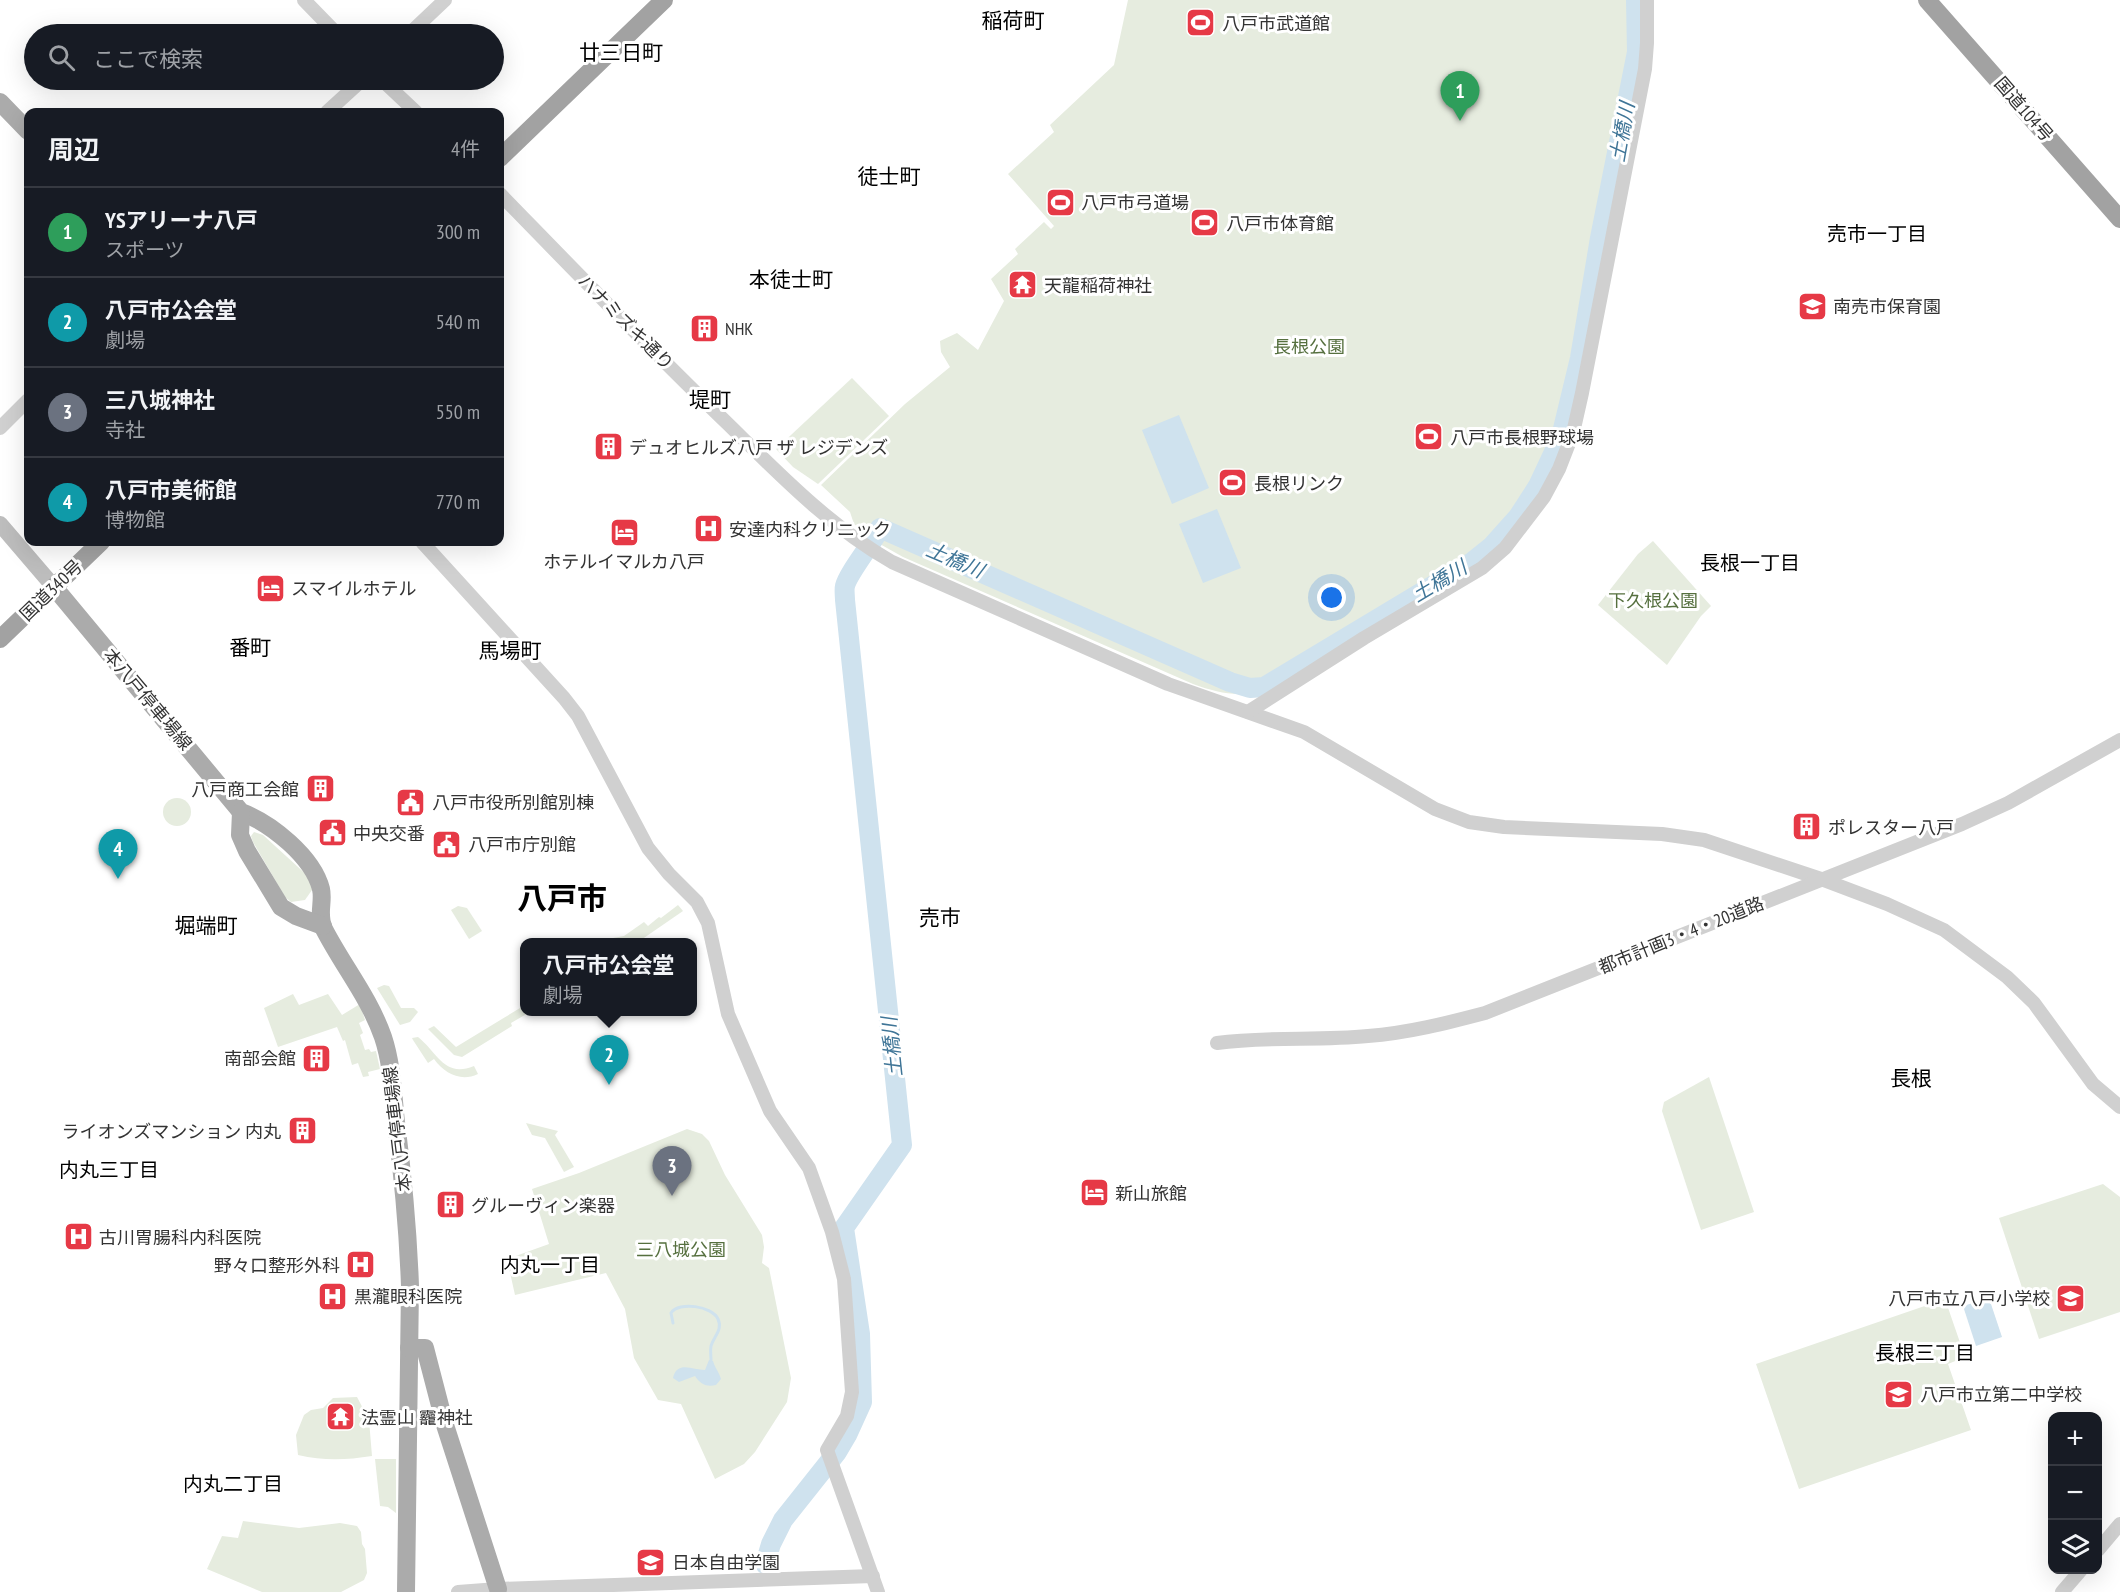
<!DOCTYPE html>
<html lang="ja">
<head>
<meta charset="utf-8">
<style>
	:root { --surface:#171b24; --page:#242831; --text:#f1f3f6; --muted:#9ea1a6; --line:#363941; --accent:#ea580c }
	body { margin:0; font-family:"PT Sans Narrow","Noto Sans JP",sans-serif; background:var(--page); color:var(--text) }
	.controls { position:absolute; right:18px; bottom:18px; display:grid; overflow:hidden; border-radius:12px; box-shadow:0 6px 24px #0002 }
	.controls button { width:54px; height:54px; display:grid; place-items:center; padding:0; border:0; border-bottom:2px solid var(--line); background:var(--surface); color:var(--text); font:30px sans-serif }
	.you { position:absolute; left:1332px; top:598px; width:21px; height:21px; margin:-15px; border:4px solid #fff; border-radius:50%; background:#1a73e8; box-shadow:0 0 0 9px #1a73e833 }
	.badge { display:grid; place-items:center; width:39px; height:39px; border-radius:50%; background:var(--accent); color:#fff; font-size:20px; font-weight:700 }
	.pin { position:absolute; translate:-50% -50px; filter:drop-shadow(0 2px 3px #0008) }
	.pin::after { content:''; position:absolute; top:32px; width:21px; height:18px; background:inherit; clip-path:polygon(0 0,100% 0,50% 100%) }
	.popup { position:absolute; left:520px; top:938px; width:177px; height:78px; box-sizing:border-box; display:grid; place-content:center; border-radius:12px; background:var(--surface); filter:drop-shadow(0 2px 4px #0005); font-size:20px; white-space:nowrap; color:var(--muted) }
	.popup b { font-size:22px; color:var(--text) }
	.popup::after { content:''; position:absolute; left:50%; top:100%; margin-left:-12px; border:12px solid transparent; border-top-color:var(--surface) }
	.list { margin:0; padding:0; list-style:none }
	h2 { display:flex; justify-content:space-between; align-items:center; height:78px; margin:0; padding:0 24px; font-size:26px }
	h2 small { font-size:20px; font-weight:400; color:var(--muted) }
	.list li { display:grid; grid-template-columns:39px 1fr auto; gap:18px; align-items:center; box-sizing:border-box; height:90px; padding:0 24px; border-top:2px solid var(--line) }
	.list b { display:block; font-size:22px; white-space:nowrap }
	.list p { margin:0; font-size:20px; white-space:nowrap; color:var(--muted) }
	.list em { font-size:20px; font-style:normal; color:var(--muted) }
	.icon { flex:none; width:33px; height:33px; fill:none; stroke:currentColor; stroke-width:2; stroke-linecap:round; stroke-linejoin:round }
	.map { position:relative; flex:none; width:2120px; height:1592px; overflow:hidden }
	.search { position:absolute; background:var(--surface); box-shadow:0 6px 24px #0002; left:24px; top:24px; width:480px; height:66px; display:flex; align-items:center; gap:15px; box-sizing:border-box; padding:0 21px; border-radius:33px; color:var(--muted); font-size:22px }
	.panel { position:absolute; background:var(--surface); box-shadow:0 6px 24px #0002; left:24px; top:108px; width:480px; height:438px; border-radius:12px }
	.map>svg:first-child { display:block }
	.green { fill:#e6ecdf }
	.water { fill:#cfe2ee }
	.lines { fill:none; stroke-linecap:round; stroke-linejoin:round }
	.stream { stroke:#cfe2ee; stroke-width:3 }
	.river { stroke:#cfe2ee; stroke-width:20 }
	.tertiary { stroke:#d0d0d0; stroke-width:14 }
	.secondary { stroke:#bdbdbd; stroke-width:16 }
	.primary { stroke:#ababab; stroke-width:18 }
	.trunk { stroke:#a2a2a2; stroke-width:18 }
	.labels { text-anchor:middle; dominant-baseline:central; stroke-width:6; stroke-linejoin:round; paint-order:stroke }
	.poi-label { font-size:18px; fill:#333; stroke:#fff; text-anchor:start }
	.street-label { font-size:18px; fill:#333; stroke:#fff }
	.park-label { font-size:18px; fill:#56703f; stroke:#fff }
	.water-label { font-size:20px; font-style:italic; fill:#3f7597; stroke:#fff }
	.neighbourhood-label { font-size:20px; fill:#000; stroke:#fff }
	.quarter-label { font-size:21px; fill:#000; stroke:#fff }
	.town-label { font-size:30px; font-weight:bold; fill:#000; stroke:#fff }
</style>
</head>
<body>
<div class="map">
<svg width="2120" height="1592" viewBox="0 0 2120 1592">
	<rect width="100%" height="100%" fill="#fff"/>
	<g class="green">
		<path d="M1128,0H1639L1641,53L1604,242L1585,356L1568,423L1544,479L1530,505L1510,530L1473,564L1269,689C1240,698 1221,694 1193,684L903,557L871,539L854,524L850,512L821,485L905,404L950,367L941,352L940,341L957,333L978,350L1004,301L991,279L1018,254L1015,249L1044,222L1051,229L1054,226L1008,174L1054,132L1050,125L1114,65Z"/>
		<path d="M852,378L889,416L818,484L793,467L776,449Z"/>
		<path d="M1653,541L1711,606L1701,616L1667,665L1598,605L1638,554Z"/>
		<circle cx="177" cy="812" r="14"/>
		<path d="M254,832L263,835L309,877L312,890L305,900L291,902L285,897L253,842L251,836Z"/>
		<path d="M678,905L683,911L638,942L613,938L624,936L644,922L648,926L659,917L661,918Z"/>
		<path d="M458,906L467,908L482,931L469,939L451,910Z"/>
		<path d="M384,985L389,986L401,1008H414L418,1012L410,1022L400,1025L377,988Z"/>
		<path d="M293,994L299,1005L328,994L342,1015L360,1004L365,1020L359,1023L363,1033L360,1035L365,1050L369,1049L371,1052L376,1051L380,1069L368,1072L369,1076L363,1077L358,1063L352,1065L345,1040L343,1041L337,1027L278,1047L264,1008Z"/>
		<path d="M525,1005V1012H530L511,1023L512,1026L462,1057L454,1055L428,1029L434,1026L456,1047Z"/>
		<path d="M418,1037C438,1053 444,1078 474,1066L478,1074C461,1082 445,1074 434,1059L428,1063L413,1040L412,1038Z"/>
		<path d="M1709,1077L1754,1212L1701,1230L1662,1111L1664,1102Z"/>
		<path d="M526,1123L558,1131L555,1135L574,1167L564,1172L545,1138L532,1135Z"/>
		<path d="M687,1129L702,1134L709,1141L725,1175L762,1235L764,1247L762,1263L769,1268L791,1378L787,1402L755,1452L744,1464L715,1479L681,1404L658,1400L634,1358L625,1309L606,1273L515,1295L507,1259L549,1244L532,1189L579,1173Z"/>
		<path d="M2103,1184L2120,1197V1312L2039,1339L1999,1218Z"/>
		<path d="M1945,1299L1965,1357L1948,1364L1971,1430L1799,1489L1756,1364Z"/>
		<path d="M357,1397L369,1420L372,1456C346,1460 324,1461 298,1455L296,1435L304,1415L311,1410L323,1408L333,1398Z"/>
		<path d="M375,1459H396V1513L388,1507L380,1506Z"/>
		<path d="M243,1521L299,1528L340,1523L357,1526L361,1532L362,1544L365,1549L367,1573L364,1580L341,1592H262L207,1569L222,1536L238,1538Z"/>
	</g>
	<g class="water">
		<path d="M1179,415L1209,488L1172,504L1142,430Z"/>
		<path d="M1217,509L1241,568L1203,583L1179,524Z"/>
		<path d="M1989,1298L2002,1337L1976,1346L1963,1306Z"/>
		<path d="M709,1360L713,1361C715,1368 719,1372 721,1379L716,1385C707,1387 701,1385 695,1376L679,1382L673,1378C677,1360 693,1370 705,1370Z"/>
	</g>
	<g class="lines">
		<path class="stream" d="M673,1323L671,1313C679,1301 712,1306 718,1319C723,1330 714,1336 711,1346C710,1351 711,1355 711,1360"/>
		<path class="river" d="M765,1564L771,1544L783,1520L837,1452L847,1435L862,1402L860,1334L844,1228L902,1145L845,600C845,596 844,590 845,586C848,573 873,543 880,528L1230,682L1250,688L1264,687L1472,562L1492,546L1518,517L1538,486L1561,437L1580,358L1600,238L1637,52L1636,0"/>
		<g class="tertiary">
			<path d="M304,0L337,34"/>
			<path d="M409,34L445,0"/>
			<path d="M382,80L416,112"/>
			<path d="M327,112L362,80"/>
			<path d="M500,194C575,271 650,349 728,424C779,474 829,526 892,562L1168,684L1304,732L1435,809L1469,822L1504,827L1662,834L1704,840L1821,879L1887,904L1944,930L2007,977L2034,1003L2093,1084L2120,1107"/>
			<path d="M0,428L28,400"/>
			<path d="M422,542L564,698L578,716L648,848L669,874L697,902L708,923L728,1014L770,1111L809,1168L832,1232L844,1279L852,1392L847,1416L827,1450L878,1592"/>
			<path d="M1248,712L1364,638L1482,568L1505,548L1544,497L1559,469L1573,433L1582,393L1645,69L1647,43V0"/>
			<path d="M1217,1043C1268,1036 1318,1041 1368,1036C1408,1033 1447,1023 1485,1013L1962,824L2008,803L2120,740"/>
			<path d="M2098,1550L2120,1524"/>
			<path d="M458,1592L498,1589L873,1576"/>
			<path d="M2062,1592L2081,1570"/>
		</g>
		<path class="secondary" d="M0,524L54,587"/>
		<g class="primary">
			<path d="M0,102L28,131"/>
			<path d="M54,587L241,812C271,823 313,857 321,889C324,902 317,915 324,929C343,966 369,997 383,1037C392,1064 393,1094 396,1122C403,1177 408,1231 410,1286L406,1592"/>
			<path d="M241,812L240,835L247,851L281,907L296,916L323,926"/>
			<path d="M409,1348H425L445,1425L498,1589"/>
		</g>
		<g class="trunk">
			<path d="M1927,0L2120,219"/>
			<path d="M500,158L664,0"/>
			<path d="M0,639L101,542"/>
		</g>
	</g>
	<defs>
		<symbol id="stadium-square" viewBox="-11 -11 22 22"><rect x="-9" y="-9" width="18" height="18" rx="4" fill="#e63946" stroke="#fff"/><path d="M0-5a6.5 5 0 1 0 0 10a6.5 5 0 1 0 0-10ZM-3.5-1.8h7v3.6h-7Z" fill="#fff"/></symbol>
		<symbol id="temple-square" viewBox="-11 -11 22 22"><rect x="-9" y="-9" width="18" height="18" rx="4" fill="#e63946" stroke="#fff"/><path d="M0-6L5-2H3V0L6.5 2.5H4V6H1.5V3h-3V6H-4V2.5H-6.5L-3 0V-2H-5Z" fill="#fff"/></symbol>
		<symbol id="school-square" viewBox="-11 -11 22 22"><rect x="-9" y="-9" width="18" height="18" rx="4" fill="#e63946" stroke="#fff"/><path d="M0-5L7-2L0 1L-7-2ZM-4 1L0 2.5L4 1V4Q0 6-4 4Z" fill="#fff"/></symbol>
		<symbol id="building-square" viewBox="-11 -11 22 22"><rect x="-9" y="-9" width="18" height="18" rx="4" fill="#e63946" stroke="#fff"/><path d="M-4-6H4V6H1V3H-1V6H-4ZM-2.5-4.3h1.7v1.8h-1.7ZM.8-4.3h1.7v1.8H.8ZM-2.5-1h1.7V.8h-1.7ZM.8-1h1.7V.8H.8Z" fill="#fff"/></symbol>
		<symbol id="hospital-square" viewBox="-11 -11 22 22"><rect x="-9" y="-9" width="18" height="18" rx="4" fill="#e63946" stroke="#fff"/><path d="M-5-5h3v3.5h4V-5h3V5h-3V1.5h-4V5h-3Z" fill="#fff"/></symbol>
		<symbol id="hotel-square" viewBox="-11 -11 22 22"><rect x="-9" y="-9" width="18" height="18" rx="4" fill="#e63946" stroke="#fff"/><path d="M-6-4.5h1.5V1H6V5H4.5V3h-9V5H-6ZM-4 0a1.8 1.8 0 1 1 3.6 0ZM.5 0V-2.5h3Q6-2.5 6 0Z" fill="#fff"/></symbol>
		<symbol id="civic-square" viewBox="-11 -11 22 22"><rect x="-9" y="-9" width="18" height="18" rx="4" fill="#e63946" stroke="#fff"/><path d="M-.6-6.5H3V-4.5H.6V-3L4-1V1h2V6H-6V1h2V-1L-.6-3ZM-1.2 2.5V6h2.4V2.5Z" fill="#fff"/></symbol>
	</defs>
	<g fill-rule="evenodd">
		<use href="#stadium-square" x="1184" y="6" width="33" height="33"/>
		<use href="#stadium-square" x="1044" y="186" width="33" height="33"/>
		<use href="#stadium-square" x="1188" y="206" width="33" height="33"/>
		<use href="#temple-square" x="1006" y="268" width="33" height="33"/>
		<use href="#school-square" x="1796" y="290" width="33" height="33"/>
		<use href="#building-square" x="688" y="312" width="33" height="33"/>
		<use href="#stadium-square" x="1412" y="420" width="33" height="33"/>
		<use href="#building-square" x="592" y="430" width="33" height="33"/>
		<use href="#stadium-square" x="1216" y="466" width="33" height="33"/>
		<use href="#hospital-square" x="692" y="512" width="33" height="33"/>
		<use href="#hotel-square" x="608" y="516" width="33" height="33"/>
		<use href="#hotel-square" x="254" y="572" width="33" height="33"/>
		<use href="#building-square" x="304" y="772" width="33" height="33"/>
		<use href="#civic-square" x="394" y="786" width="33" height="33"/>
		<use href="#building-square" x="1790" y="810" width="33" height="33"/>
		<use href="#civic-square" x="316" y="816" width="33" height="33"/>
		<use href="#civic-square" x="430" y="828" width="33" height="33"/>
		<use href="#building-square" x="300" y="1042" width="33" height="33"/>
		<use href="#building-square" x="286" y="1114" width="33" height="33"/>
		<use href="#hotel-square" x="1078" y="1176" width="33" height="33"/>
		<use href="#building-square" x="434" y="1188" width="33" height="33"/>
		<use href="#hospital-square" x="62" y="1220" width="33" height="33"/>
		<use href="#hospital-square" x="344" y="1248" width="33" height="33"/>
		<use href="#hospital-square" x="316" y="1280" width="33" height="33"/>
		<use href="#school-square" x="2054" y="1282" width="33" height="33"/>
		<use href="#school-square" x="1882" y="1378" width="33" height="33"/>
		<use href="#temple-square" x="324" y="1400" width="33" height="33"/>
		<use href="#school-square" x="634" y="1546" width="33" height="33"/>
	</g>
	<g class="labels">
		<g class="poi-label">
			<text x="1222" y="23">八戸市武道館</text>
			<text x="1081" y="202">八戸市弓道場</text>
			<text x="1226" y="223">八戸市体育館</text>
			<text x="1044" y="285">天龍稲荷神社</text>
			<text x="1833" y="306">南売市保育園</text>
			<text x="725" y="328">NHK</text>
			<text x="1450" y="437">八戸市長根野球場</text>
			<text x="629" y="447">デュオヒルズ八戸 ザ レジデンズ</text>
			<text x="1254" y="483">長根リンク</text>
			<text x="729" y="529">安達内科クリニック</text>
			<text x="624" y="561" text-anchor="middle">ホテルイマルカ八戸</text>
			<text x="291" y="588">スマイルホテル</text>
			<text x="299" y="789" text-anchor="end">八戸商工会館</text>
			<text x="432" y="802">八戸市役所別館別棟</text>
			<text x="1828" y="827">ポレスター八戸</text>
			<text x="353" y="833">中央交番</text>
			<text x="468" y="844">八戸市庁別館</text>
			<text x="296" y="1058" text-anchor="end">南部会館</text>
			<text x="281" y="1131" text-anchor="end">ライオンズマンション 内丸</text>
			<text x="1115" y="1193">新山旅館</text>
			<text x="471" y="1205">グルーヴィン楽器</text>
			<text x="99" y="1237">古川胃腸科内科医院</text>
			<text x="340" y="1265" text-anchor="end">野々口整形外科</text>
			<text x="354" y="1296">黒瀧眼科医院</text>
			<text x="2050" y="1298" text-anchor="end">八戸市立八戸小学校</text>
			<text x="1920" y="1394">八戸市立第二中学校</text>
			<text x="361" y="1417">法霊山 龗神社</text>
			<text x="672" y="1562">日本自由学園</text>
		</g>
		<g class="street-label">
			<text transform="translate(2024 109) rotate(49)">国道104号</text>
			<text transform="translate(626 322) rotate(45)">ハナミズキ通り</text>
			<text transform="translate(51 590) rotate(-44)">国道340号</text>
			<text transform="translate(148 699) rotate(50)">本八戸停車場線</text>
			<text transform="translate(1681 935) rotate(-22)">都市計画3・4・20道路</text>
			<text transform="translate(397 1129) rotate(-97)">本八戸停車場線</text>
		</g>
		<g class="park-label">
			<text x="1309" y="346">長根公園</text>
			<text x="1653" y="600">下久根公園</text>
			<text x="681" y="1249">三八城公園</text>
		</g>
		<g class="water-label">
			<text transform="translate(1622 132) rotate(-80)">土橋川</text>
			<text transform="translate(955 560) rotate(23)">土橋川</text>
			<text transform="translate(1439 581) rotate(-31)">土橋川</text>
			<text transform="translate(892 1047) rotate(-96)">土橋川</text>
		</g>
		<g class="neighbourhood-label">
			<text x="1877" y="234">売市一丁目</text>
			<text x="1750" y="563">長根一丁目</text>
			<text x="109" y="1170">内丸三丁目</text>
			<text x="550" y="1265">内丸一丁目</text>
			<text x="1925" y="1353">長根三丁目</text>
			<text x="233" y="1484">内丸二丁目</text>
		</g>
		<g class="quarter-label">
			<text x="1013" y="20">稲荷町</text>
			<text x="621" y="52">廿三日町</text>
			<text x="889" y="176">徒士町</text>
			<text x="791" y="279">本徒士町</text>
			<text x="710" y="399">堤町</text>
			<text x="250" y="647">番町</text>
			<text x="510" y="650">馬場町</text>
			<text x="940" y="917">売市</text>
			<text x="206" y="925">堀端町</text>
			<text x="1911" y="1078">長根</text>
		</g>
		<g class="town-label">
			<text x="562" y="897">八戸市</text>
		</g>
	</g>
</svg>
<div class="controls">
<button>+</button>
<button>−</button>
<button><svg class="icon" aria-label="layers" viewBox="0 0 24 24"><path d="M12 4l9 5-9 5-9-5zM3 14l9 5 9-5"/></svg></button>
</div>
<div class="you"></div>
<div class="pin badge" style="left:1460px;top:121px;background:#2e9e5b">1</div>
<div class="pin badge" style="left:609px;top:1085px;background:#0f9aa8">2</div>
<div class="popup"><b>八戸市公会堂</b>劇場</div>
<div class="pin badge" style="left:672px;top:1196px;background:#6b7280">3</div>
<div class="pin badge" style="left:118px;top:879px;background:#0f9aa8">4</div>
<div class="search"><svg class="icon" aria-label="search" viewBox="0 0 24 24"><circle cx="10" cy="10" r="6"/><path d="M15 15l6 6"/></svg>ここで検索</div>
<section class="panel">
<h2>周辺<small>4件</small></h2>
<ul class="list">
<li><span class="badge" style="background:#2e9e5b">1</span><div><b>YSアリーナ八戸</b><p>スポーツ</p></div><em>300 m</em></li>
<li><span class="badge" style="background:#0f9aa8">2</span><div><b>八戸市公会堂</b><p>劇場</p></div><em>540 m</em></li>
<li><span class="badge" style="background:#6b7280">3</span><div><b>三八城神社</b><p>寺社</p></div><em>550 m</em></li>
<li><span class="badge" style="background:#0f9aa8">4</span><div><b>八戸市美術館</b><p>博物館</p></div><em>770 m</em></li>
</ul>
</section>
</div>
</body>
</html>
